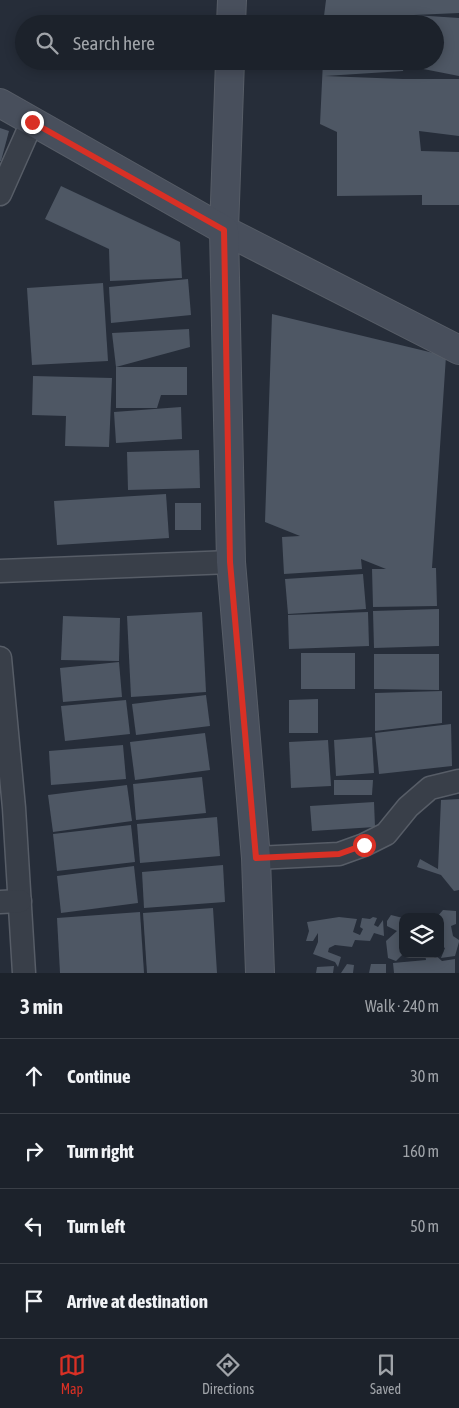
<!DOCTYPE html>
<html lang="en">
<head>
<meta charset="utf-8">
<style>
	:root { --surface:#1c222b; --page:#252a33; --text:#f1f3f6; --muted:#a0a4a9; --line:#3a3f47; --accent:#d93025 }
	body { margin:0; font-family:"Asap Condensed",sans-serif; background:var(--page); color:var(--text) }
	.controls { position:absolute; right:15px; bottom:15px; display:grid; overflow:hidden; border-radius:10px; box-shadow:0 2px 12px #0003 }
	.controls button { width:45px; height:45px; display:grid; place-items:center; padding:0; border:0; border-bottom:1px solid var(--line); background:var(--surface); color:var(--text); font:25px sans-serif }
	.stop { position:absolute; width:15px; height:15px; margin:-11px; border:4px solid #d93025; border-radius:50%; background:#fff }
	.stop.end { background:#d93025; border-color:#fff; box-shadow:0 1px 5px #0008 }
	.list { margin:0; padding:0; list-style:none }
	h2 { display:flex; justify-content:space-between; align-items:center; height:65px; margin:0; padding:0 20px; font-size:21px }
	h2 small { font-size:16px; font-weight:400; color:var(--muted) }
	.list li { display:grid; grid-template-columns:32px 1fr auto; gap:15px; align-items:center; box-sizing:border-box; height:75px; padding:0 20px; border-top:1px solid var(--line) }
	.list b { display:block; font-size:19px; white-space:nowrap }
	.list em { font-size:16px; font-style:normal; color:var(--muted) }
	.icon { flex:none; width:28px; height:28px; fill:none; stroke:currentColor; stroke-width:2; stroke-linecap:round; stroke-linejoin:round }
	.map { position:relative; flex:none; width:459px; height:973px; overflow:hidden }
	.search { position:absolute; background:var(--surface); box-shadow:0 2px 12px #0003; left:15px; right:15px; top:15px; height:55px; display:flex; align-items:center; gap:12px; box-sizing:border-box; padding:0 18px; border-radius:28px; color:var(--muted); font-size:19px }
	.sheet { height:365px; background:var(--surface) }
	nav { display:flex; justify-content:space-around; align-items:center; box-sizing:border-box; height:70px; border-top:1px solid var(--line); background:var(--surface); font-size:14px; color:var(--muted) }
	nav a { display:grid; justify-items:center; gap:2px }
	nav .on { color:var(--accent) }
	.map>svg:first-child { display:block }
	.building { fill:#4e5764 }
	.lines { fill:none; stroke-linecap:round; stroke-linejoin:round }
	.street-casing { stroke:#575d67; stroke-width:25 }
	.secondary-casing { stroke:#575d67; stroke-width:30 }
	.street { stroke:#393f49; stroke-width:22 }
	.secondary { stroke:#484f5c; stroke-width:28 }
	.route { stroke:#d93025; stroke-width:6 }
</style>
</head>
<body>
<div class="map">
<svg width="459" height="973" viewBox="0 0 459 973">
	<rect width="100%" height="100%" fill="#262d39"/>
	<g class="building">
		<path d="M326,0H459V13L414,15L459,18V76L408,66V61H435V24H323Z"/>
		<path d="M323,61H405L403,71L325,76L403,79H459V136L419,131L421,151L459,152V205H422V195L337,196V132L320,124Z"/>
		<path d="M0,128L9,131L1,161H0Z"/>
		<path d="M61,186L180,242L182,278L110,281L109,249L45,219Z"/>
		<path d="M188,279L191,315L111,323L109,287Z"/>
		<path d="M103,283L108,361L32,365L27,288Z"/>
		<path d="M272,314L446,356L432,568H436L437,606L373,607L372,569H386L361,559L362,569L284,574L282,537L300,536L265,522Z"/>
		<path d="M189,329L190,347L116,367L112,333Z"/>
		<path d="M116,367H187V395H161L157,408H116Z"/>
		<path d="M33,376L112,378L109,447L65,446L66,416L32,415Z"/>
		<path d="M181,407L182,439L116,443L114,412Z"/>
		<path d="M199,450L200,488L128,490L127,452Z"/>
		<path d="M166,494L169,538L57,545L54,501Z"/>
		<rect x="175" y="503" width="26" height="27"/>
		<path d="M363,574L366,609L288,614L285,579Z"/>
		<path d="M439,609V646L374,648L373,611Z"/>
		<path d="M202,612L206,692L131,697L127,616Z"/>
		<path d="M368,612L369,646L289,649L288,615Z"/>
		<path d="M63,616L120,618L119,661L61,660Z"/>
		<rect x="301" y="653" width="54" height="36"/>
		<path d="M374,654H439V690L374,689Z"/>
		<path d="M119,662L122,697L63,702L60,668Z"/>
		<path d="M442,691V723L375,731V693Z"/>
		<path d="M206,695L210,726L136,735L132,704Z"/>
		<path d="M318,699V733H289V700Z"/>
		<path d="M126,700L130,734L65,741L61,706Z"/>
		<path d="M451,724L452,766L379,774L375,733Z"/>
		<path d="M205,733L210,770L135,780L130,742Z"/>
		<path d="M372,737L374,773L336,776L334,740Z"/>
		<path d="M328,740L331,786L291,788L289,742Z"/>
		<path d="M123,745L126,779L51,785L49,751Z"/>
		<path d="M202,777L206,813L136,820L133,784Z"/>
		<path d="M334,780H373L372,795H334Z"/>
		<path d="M127,785L132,821L53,832L48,795Z"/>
		<path d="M459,799V890L454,891L441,875L417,867L420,859L438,869L441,800Z"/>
		<path d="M374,802L375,827L312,831L310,806Z"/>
		<path d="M217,817L220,856L140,863L137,824Z"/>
		<path d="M131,825L135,862L57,871L53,834Z"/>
		<path d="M223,865L225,902L144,908L142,872Z"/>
		<path d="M134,866L138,903L61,913L57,876Z"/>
		<path d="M213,908L217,973H147L143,913Z"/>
		<path d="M443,910L456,911V924L451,926L453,936L459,940V942L455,956L441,958L445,948L440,945V917H437Z"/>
		<path d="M140,912L144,973H60L57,918Z"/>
		<path d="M391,915L403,918V954L396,961L388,958L386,941L397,931L387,926V921Z"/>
		<path d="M339,917L357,919L353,932L360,935L363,929L360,927L362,918L370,919L373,917L377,918L374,925L378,927L383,920L384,936L374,933L370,941L355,940L352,947L335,945L329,948L328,952L341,957L338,967L335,962L313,954L318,942V933L313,941H306L309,931L307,922Z"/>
		<path d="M425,954H434L442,961L455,959V973H394L393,963L426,960Z"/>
		<path d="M347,964L354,965L353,973H341Z"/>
		<path d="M371,964H386V973H369Z"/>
		<path d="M334,966L333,973H316L317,967Z"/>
	</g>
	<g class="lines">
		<defs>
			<g id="street">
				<path d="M0,194L32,122"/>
				<path d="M0,571L231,562"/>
				<path d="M0,658L14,808L24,973"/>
				<path d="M256,858L339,854L364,845L386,834L408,807L430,788L459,781"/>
				<path d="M0,902L20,901"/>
			</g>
			<g id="secondary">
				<path d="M231,24L232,0"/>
				<path d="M230,61L224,230L459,350"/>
				<path d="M0,103L224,230L231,562L256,858L260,973"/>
			</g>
		</defs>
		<use href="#street" class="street-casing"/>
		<use href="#secondary" class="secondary-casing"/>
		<use href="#street" class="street"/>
		<use href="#secondary" class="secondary"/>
	</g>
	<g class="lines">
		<path class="route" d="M32,122L224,230L230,562L256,858L339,854L364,845"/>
	</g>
</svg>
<div class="controls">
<button><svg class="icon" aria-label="layers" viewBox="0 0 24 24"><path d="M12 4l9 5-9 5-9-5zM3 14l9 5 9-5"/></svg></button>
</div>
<div class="stop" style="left:364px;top:845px"></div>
<div class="stop end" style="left:32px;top:122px"></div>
<div class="search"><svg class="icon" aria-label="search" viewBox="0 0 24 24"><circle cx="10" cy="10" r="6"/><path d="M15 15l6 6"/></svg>Search here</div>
</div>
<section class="sheet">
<h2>3 min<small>Walk · 240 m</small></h2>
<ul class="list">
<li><svg class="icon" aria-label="ahead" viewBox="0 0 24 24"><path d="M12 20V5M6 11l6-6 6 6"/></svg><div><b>Continue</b></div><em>30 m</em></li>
<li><svg class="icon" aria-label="right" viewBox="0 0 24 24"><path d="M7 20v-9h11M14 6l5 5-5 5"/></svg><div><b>Turn right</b></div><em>160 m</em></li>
<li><svg class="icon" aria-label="left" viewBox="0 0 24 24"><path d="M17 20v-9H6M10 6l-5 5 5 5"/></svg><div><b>Turn left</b></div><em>50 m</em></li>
<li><svg class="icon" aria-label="arrive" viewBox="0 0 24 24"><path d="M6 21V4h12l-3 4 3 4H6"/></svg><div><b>Arrive at destination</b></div></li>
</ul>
</section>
<nav>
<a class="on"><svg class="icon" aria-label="map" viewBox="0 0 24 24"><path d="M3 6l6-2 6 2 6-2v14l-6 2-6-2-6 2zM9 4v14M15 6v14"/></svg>Map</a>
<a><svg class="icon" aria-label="directions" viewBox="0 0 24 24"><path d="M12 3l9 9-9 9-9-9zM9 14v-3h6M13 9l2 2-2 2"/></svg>Directions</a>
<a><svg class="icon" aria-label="saved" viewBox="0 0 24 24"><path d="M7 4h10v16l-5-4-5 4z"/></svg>Saved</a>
</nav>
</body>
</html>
